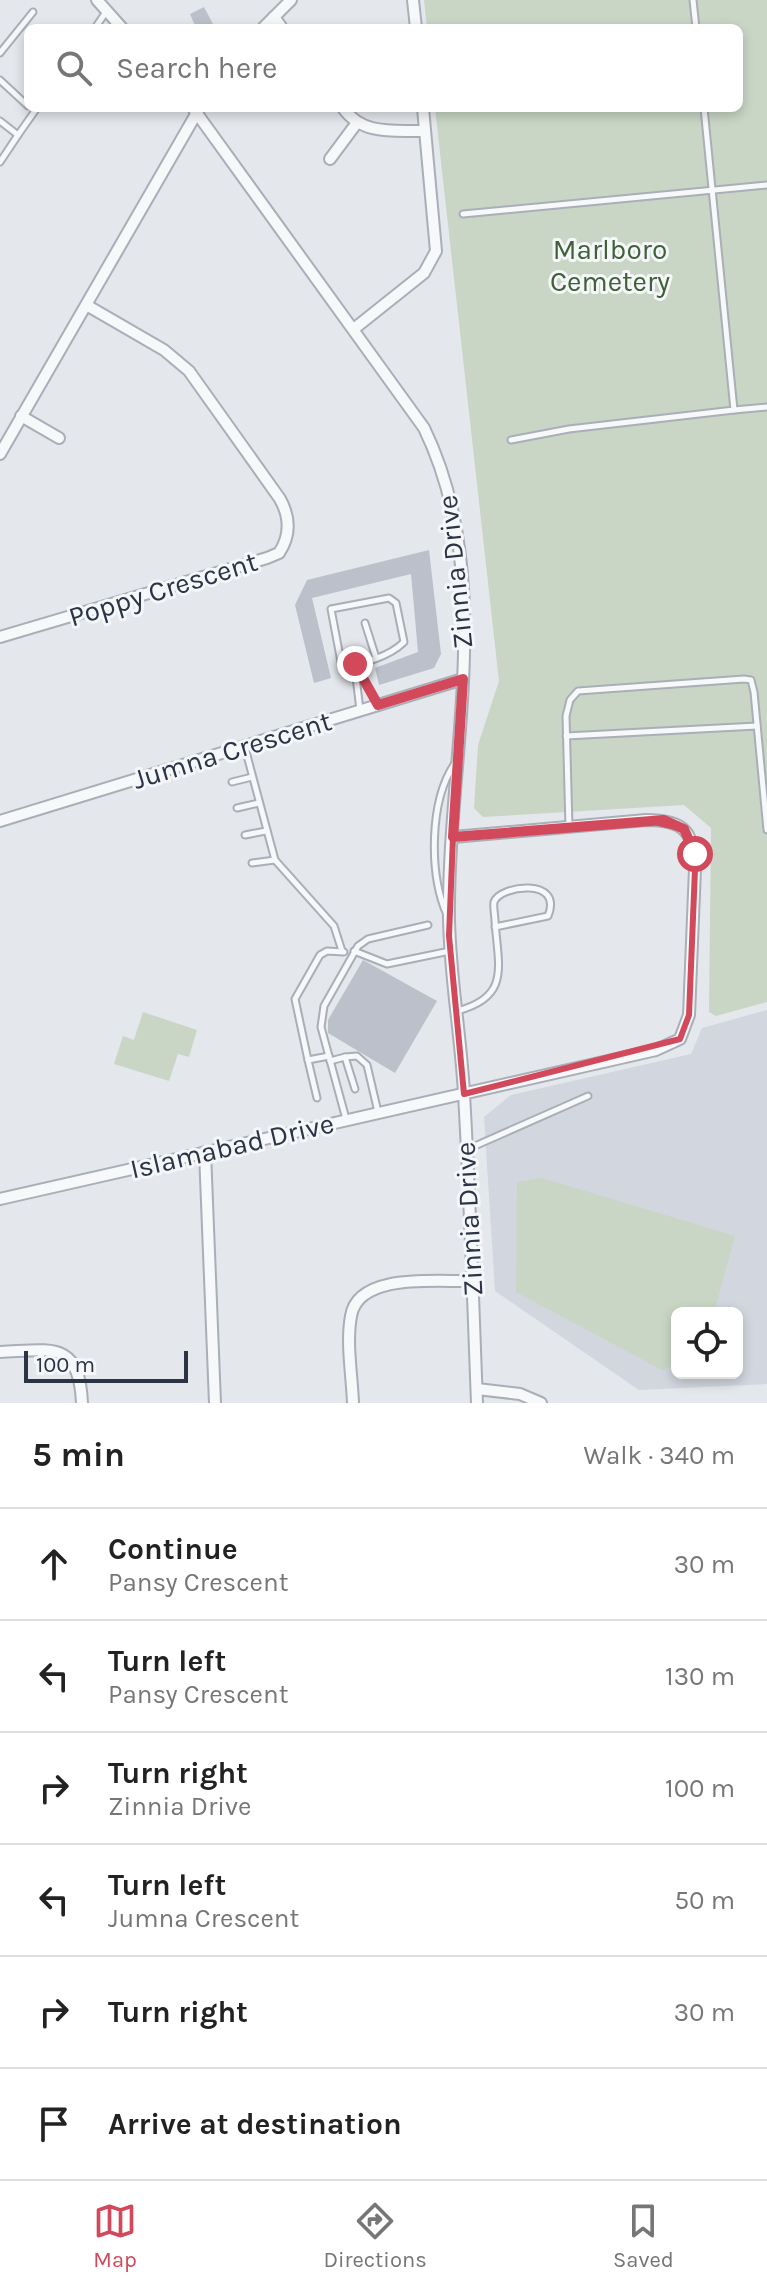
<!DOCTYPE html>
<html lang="en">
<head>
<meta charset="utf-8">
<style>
	:root { --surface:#fff; --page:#f2f2f2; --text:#222; --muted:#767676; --line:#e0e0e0; --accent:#d1495b }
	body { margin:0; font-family:Karla,sans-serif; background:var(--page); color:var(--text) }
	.controls { position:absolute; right:24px; bottom:24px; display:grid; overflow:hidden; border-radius:12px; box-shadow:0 4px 12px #0003 }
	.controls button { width:72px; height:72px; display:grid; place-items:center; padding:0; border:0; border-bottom:2px solid var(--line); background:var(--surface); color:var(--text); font:40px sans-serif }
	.scale { position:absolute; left:24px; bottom:20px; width:164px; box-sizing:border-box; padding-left:8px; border:4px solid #2b3445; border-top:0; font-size:22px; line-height:28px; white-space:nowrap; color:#2b3445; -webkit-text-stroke:6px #f4f6f9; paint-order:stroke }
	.stop { position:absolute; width:24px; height:24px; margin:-18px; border:6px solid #d1495b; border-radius:50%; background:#fff }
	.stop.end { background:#d1495b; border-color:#fff; box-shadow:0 2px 8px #0008 }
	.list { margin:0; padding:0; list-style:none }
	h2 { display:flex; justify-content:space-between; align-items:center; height:104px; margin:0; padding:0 32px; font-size:34px }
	h2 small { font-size:26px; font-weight:400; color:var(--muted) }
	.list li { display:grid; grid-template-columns:52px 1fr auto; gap:24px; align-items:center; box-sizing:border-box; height:112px; padding:0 32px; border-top:2px solid var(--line) }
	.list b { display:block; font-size:30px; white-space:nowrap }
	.list p { margin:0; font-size:26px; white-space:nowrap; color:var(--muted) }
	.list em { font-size:26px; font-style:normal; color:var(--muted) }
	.icon { flex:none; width:44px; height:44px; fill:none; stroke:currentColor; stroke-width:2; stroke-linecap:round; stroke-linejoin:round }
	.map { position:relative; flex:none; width:767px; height:1403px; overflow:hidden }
	.search { position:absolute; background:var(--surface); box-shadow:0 4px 12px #0003; left:24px; right:24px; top:24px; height:88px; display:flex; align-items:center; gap:20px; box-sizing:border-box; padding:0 28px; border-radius:12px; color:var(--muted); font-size:30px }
	.sheet { height:776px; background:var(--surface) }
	nav { display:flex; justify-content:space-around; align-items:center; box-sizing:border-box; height:112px; border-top:2px solid var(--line); background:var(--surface); font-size:22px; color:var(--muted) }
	nav a { display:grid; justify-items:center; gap:4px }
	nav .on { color:var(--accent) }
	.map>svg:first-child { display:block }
	.built { fill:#d2d6de; fill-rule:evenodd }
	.green { fill:#c9d6c5 }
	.building { fill:#bbc0ca }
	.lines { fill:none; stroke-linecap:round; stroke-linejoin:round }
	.service-casing { stroke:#a9aeb7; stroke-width:9 }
	.minor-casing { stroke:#a9aeb7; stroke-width:14 }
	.service { stroke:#f7f8fa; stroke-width:5 }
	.minor { stroke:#f7f8fa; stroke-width:10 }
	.route { stroke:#d1495b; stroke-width:10 }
	.marked { fill:none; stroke:#d1495b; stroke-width:6; stroke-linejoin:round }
	.labels { text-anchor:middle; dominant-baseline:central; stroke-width:6; stroke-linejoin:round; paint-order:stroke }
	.park-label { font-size:28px; fill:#3f6138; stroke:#f4f6f9 }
	.street-label { font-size:28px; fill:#2b3445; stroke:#f4f6f9 }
</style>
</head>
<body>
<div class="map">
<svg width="767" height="1403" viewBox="0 0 767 1403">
	<rect width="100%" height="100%" fill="#e4e7ec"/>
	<path class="built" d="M767,1010V1384L639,1390L495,1291L484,1117L511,1095L691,1054L702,1028ZM677,1313H737V1373H677Z"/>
	<g class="green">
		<path d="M424,0H767V1002L716,1016L709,1012L711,828L684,805L483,817L474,808L478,745L499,681L435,108H739V28H427Z"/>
		<path d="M143,1012L197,1030L189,1057L178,1054L169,1081L114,1064L123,1036L134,1040Z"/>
		<path d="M542,1178L735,1236L714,1313H677V1364L662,1370L516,1292L517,1182Z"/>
	</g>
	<g class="building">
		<path d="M204,7L215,28H196L190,14Z"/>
		<path d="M429,550L441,654L434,668L379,685L375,668L418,652L411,574L312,598L331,678L314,683L295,605L307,580Z"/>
		<path d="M363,960L437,1001L395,1073L328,1033V1020Z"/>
	</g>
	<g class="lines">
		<defs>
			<g id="service">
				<path d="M693,0L696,28"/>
				<path d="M95,28L106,12"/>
				<path d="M0,53L33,12"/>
				<path d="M0,80L28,106"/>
				<path d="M0,121L18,135L37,108"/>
				<path d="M0,162L18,135"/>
				<path d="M463,214L767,185"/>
				<path d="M734,410L767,407"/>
				<path d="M511,440L569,429L734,410L704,108"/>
				<path d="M389,598L396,603L404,642C391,655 359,668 341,662L331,609Z"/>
				<path d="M365,623L376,658"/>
				<path d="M355,664L378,705"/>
				<path d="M355,669L360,710"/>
				<path d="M566,736L757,726"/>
				<path d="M245,748L275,860L334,926L342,951"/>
				<path d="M232,782L252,777"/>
				<path d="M237,808L259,803"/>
				<path d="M569,827L566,716L570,700L578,691L744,679L751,680L754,692L767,830"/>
				<path d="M245,835L266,831"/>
				<path d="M252,863L275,860"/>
				<path d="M447,915C429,874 429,801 455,763"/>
				<path d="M354,951L387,964L450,951"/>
				<path d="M457,1011C511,997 498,966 495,921C495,916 493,907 494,902C500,885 564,877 548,916L495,927"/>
				<path d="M345,1057L357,1056L367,1065L378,1112"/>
				<path d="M308,1060L295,999L320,955L327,951L344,952"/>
				<path d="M330,1061L345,1057L355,1089"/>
				<path d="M317,1098L308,1060L329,1056"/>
				<path d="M346,1119L321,1027L324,1006L358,946L368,939L428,925"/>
				<path d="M468,1149L588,1096"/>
			</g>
			<g id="minor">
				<path d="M97,0L122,28"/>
				<path d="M413,0L416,28"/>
				<path d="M274,17L282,28"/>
				<path d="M263,28L291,0"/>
				<path d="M193,108L424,428C498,580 447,758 449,919C450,978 461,1036 464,1094C470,1197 473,1300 477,1403"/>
				<path d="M343,108C363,136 394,130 425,131"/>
				<path d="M330,159L356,124"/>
				<path d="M355,328L424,273L436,251L423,108"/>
				<path d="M21,416L59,438"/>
				<path d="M0,454L199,109"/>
				<path d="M0,637L267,558L279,553C291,535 290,517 280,499L189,371L164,350L88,306"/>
				<path d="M0,821L463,679"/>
				<path d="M205,1152L215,1403"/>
				<path d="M0,1199L656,1050L680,1039L689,1015L695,869C694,831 684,820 646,820L453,837"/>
				<path d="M0,1352C52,1350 79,1340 82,1403"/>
				<path d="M477,1389L520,1394L541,1403"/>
				<path d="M353,1403C352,1375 346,1343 351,1316C358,1272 438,1282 472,1281"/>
			</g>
		</defs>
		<use href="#service" class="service-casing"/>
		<use href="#minor" class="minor-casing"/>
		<use href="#service" class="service"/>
		<use href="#minor" class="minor"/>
	</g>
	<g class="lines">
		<path class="route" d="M355,664L378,705L463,679L453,837L664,820L684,829L695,854"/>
	</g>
	<path class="marked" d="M646,820L684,829L695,869L689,1015L680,1039L464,1094L449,936L453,837Z"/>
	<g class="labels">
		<g class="park-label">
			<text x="610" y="249">Marlboro<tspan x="610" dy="32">Cemetery</tspan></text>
		</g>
		<g class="street-label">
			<text transform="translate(455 572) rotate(-96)">Zinnia Drive</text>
			<text transform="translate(163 589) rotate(-17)">Poppy Crescent</text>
			<text transform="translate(232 750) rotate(-17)">Jumna Crescent</text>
			<text transform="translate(232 1146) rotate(-13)">Islamabad Drive</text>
			<text transform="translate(469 1219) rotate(-93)">Zinnia Drive</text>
		</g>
	</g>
</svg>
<div class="controls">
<button><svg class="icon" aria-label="locate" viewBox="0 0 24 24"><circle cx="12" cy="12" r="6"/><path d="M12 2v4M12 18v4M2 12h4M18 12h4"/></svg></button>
</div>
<div class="scale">100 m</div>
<div class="stop" style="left:695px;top:854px"></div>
<div class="stop end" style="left:355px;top:664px"></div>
<div class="search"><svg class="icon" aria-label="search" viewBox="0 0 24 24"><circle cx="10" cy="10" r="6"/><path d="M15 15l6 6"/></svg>Search here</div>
</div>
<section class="sheet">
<h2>5 min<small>Walk · 340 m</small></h2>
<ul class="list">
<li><svg class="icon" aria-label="ahead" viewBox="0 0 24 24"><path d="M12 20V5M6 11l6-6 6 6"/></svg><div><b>Continue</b><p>Pansy Crescent</p></div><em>30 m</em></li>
<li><svg class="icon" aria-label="left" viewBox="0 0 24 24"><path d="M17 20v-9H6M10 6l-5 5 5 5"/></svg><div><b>Turn left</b><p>Pansy Crescent</p></div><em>130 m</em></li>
<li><svg class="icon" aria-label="right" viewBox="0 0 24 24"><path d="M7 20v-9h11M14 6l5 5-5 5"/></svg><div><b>Turn right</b><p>Zinnia Drive</p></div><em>100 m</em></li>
<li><svg class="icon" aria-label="left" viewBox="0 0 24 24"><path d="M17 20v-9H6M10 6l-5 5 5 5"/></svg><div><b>Turn left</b><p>Jumna Crescent</p></div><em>50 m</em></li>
<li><svg class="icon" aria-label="right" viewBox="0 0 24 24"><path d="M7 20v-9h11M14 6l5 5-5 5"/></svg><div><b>Turn right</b></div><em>30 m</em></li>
<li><svg class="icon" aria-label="arrive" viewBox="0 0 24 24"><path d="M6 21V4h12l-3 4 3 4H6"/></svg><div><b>Arrive at destination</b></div></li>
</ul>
</section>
<nav>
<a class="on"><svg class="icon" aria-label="map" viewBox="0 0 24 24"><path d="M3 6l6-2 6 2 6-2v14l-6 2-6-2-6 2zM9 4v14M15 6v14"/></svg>Map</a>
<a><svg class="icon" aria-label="directions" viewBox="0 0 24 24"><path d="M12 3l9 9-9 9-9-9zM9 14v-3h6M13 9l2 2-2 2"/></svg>Directions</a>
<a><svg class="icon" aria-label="saved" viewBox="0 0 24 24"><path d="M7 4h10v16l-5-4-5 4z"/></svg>Saved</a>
</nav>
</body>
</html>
